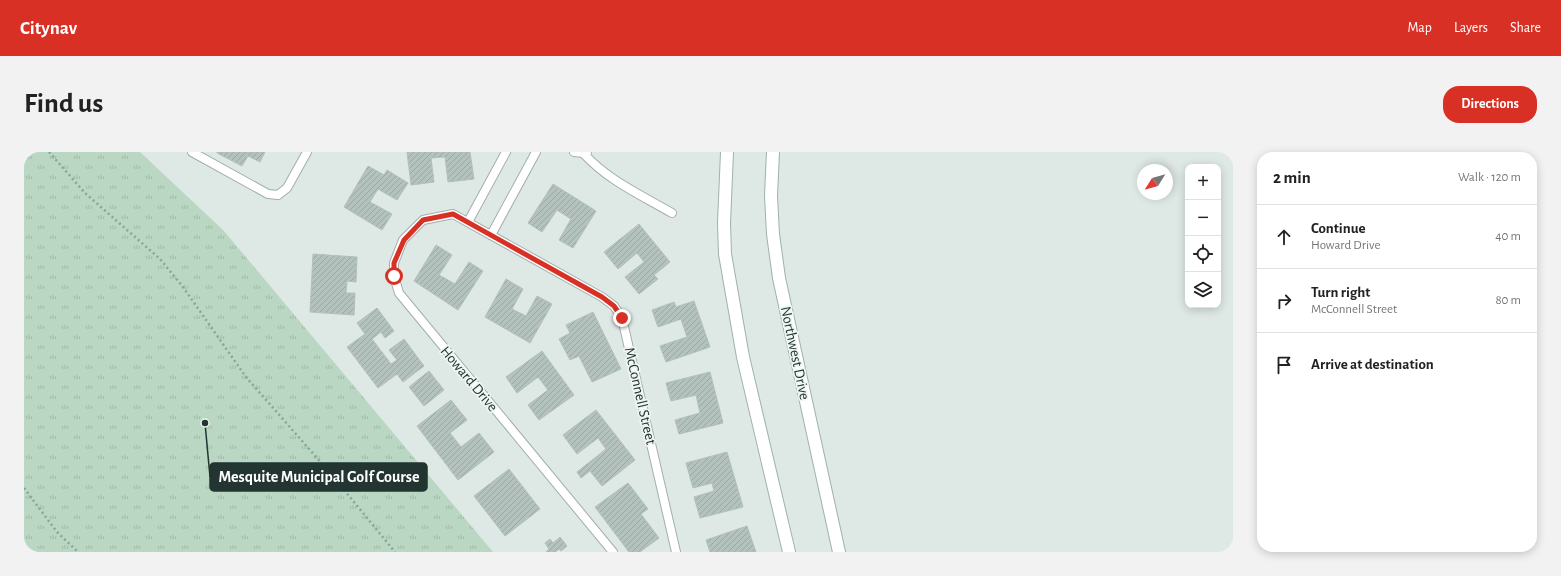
<!DOCTYPE html>
<html lang="en">
<head>
<meta charset="utf-8">
<style>
	:root { --surface:#fff; --page:#f2f2f2; --text:#222; --muted:#767676; --line:#e0e0e0; --accent:#d93025 }
	body { margin:0; font-family:"Alegreya Sans",sans-serif; background:var(--page); color:var(--text) }
	.controls { position:absolute; right:12px; top:12px; display:grid; overflow:hidden; border-radius:8px; box-shadow:0 2px 10px #0003 }
	.controls button { width:36px; height:36px; display:grid; place-items:center; padding:0; border:0; border-bottom:1px solid var(--line); background:var(--surface); color:var(--text); font:20px sans-serif }
	.compass { position:absolute; left:1113px; top:12px; width:36px; height:36px; border-radius:50%; background:var(--surface); box-shadow:0 2px 10px #0003; rotate:233deg }
	.stop { position:absolute; width:12px; height:12px; margin:-9px; border:3px solid #d93025; border-radius:50%; background:#fff }
	.stop.end { background:#d93025; border-color:#fff; box-shadow:0 1px 4px #0008 }
	.list { margin:0; padding:0; list-style:none }
	h2 { display:flex; justify-content:space-between; align-items:center; height:52px; margin:0; padding:0 16px; font-size:17px }
	h2 small { font-size:13px; font-weight:400; color:var(--muted) }
	.list li { display:grid; grid-template-columns:26px 1fr auto; gap:12px; align-items:center; box-sizing:border-box; height:64px; padding:0 16px; border-top:1px solid var(--line) }
	.list b { display:block; font-size:15px; white-space:nowrap }
	.list p { margin:0; font-size:13px; white-space:nowrap; color:var(--muted) }
	.list em { font-size:13px; font-style:normal; color:var(--muted) }
	.icon { flex:none; width:22px; height:22px; fill:none; stroke:currentColor; stroke-width:2; stroke-linecap:round; stroke-linejoin:round }
	.map { position:relative; flex:none; width:1209px; height:400px; overflow:hidden; border-radius:16px }
	header { display:flex; align-items:center; gap:24px; box-sizing:border-box; height:56px; padding:0 20px; background:var(--accent); color:#fff }
	header strong { font-size:19px }
	nav { display:flex; gap:22px; margin-inline-start:auto; font-size:14px }
	.intro { display:flex; align-items:center; justify-content:space-between; box-sizing:border-box; height:96px; padding:0 24px }
	h1 { margin:0; font-size:28px }
	.button { padding:10px 18px; border-radius:16px; background:var(--accent); color:#fff; font-size:14px; font-weight:700 }
	main { display:flex; gap:24px; padding:0 24px }
	aside { flex:1; background:var(--surface); border-radius:16px; box-shadow:0 2px 10px #0003 }
	.map>svg:first-child { display:block }
	.grass { fill:url(#grass-tufts) }
	.building { fill:url(#building-hatch); stroke:#b2c0bb }
	.lines { fill:none; stroke-linecap:round; stroke-linejoin:round }
	.service-casing { stroke:#a2afaa; stroke-width:10 }
	.secondary-casing { stroke:#9fb2ab; stroke-width:14 }
	.path { stroke:#82a89d; stroke-width:2.5; stroke-dasharray:2 3; stroke-linecap:butt }
	.service { stroke:#fff; stroke-width:8 }
	.secondary { stroke:#fff; stroke-width:12 }
	.route { stroke:#d93025; stroke-width:5 }
	.labels { text-anchor:middle; dominant-baseline:central; stroke-width:3.5; stroke-linejoin:round; paint-order:stroke }
	.street-label { font-size:15px; fill:#223530; stroke:#eef5f2 }
	.leader { fill:none; stroke:#223530; stroke-width:1.5 }
	.callout-dot { fill:#223530; stroke:#eef5f2; stroke-width:1.5 }
	.callout { fill:#223530; stroke:#223530; stroke-width:1.5 }
	.callout-label { font-size:16px; text-anchor:middle; font-weight:bold; fill:#fff }
</style>
</head>
<body>
<header>
<strong>Citynav</strong>
<nav><a>Map</a><a>Layers</a><a>Share</a></nav>
</header>
<div class="intro"><h1>Find us</h1><a class="button">Directions</a></div>
<main>
<div class="map">
<svg width="1209" height="400" viewBox="0 0 1209 400">
	<defs>
		<pattern id="grass-tufts" width="24" height="20" patternUnits="userSpaceOnUse"><rect width="24" height="20" fill="#b9d7c2"/><path d="M3 7l-1-3M5 7V3M7 7l1-3M15 17l-1-3M17 17v-4M19 17l1-3" fill="none" stroke="#9fb9a7"/></pattern>
		<pattern id="building-hatch" width="6" height="6" patternUnits="userSpaceOnUse"><rect width="6" height="6" fill="#b4c2bd"/><path d="M-1 1l2-2M0 6l6-6M5 7l2-2" fill="none" stroke="#9aa7a3"/></pattern>
	</defs>
	<rect width="100%" height="100%" fill="#dee8e4"/>
	<path class="grass" d="M0,0H116L200,79L469,400H0Z"/>
	<g class="building">
		<path d="M193,0H241L236,10L224,4L218,14L193,1Z"/>
		<path d="M383,0H446L450,27L424,30L421,5L407,6L410,30L387,33Z"/>
		<path d="M344,14L360,23L363,18L384,31L373,48L354,37L346,50L368,62L358,78L320,55Z"/>
		<path d="M529,32L572,59L549,96L535,88L547,67L533,58L518,80L504,71Z"/>
		<path d="M615,72L646,110L630,123L634,127L615,142L601,125L620,110L613,101L594,117L580,100Z"/>
		<path d="M412,93L428,103L415,123L431,132L445,110L459,119L434,158L390,129Z"/>
		<path d="M289,102L333,105L332,130L323,129L322,141H331L330,163L286,160Z"/>
		<path d="M482,127L499,137L488,157L502,164L513,144L528,152L506,191L461,165Z"/>
		<path d="M670,149L686,195L642,210L636,194L663,185L657,167L634,175L628,158L650,150L652,155Z"/>
		<path d="M353,156L370,179L361,186L357,180L348,187L367,212L373,208L365,198L380,187L400,214L379,230L373,222L354,236L323,195L341,182L333,171Z"/>
		<path d="M569,160L597,217L568,230L555,204L546,208L535,187L546,181L542,173Z"/>
		<path d="M518,199L550,243L515,268L504,253L524,238L514,225L493,241L482,225Z"/>
		<path d="M405,219L420,238L400,254L385,235Z"/>
		<path d="M686,220L699,271L655,282L651,268L676,261L672,243L647,249L642,231Z"/>
		<path d="M427,248L443,268L426,281L437,295L455,281L470,300L434,328L393,274Z"/>
		<path d="M572,258L611,308L578,334L566,319L557,326L553,320L582,297L574,286L553,302L539,283Z"/>
		<path d="M703,300L719,355L676,366L670,345L690,339L688,331L669,336L662,311Z"/>
		<path d="M485,317L516,357L481,384L450,344Z"/>
		<path d="M604,331L624,357L617,362L635,386L616,400H605L571,355Z"/>
		<path d="M723,374L732,400H686L682,388Z"/>
		<path d="M536,385L543,394L537,399L535,397L531,400H522L525,397L521,391L526,387L529,391Z"/>
	</g>
	<g class="lines">
		<defs>
			<g id="service">
				<path d="M168,0L244,42L254,43L263,36L283,0"/>
				<path d="M550,0L559,1L563,0"/>
				<path d="M559,1C585,29 615,42 648,61"/>
				<path d="M444,70L482,0"/>
				<path d="M467,83L512,0"/>
				<path d="M589,400L375,141L370,124V111L379,88L399,68L429,62L578,145L590,154L598,166L652,400"/>
			</g>
			<g id="secondary">
				<path d="M703,0L700,71L701,102L719,205L765,400"/>
				<path d="M749,0L747,44L749,82L755,126L815,400"/>
			</g>
		</defs>
		<use href="#service" class="service-casing"/>
		<use href="#secondary" class="secondary-casing"/>
		<g class="path">
			<path d="M25,0L61,41L136,107L159,135L222,225L307,322L371,400"/>
			<path d="M0,336L33,380L54,400"/>
		</g>
		<use href="#service" class="service"/>
		<use href="#secondary" class="secondary"/>
	</g>
	<g class="lines">
		<path class="route" d="M370,124V111L380,88L399,68L429,62L578,145L590,154L598,166"/>
	</g>
	<g class="labels">
		<g class="street-label">
			<text transform="translate(771 201) rotate(78)">Northwest Drive</text>
			<text transform="translate(445 227) rotate(50)">Howard Drive</text>
			<text transform="translate(616 244) rotate(77)">McConnell Street</text>
		</g>
	</g>
	<path class="leader" d="M181 271L186 325"/>
	<circle class="callout-dot" cx="181" cy="271" r="4"/>
	<rect class="callout" x="186" y="311" width="217" height="28" rx="4"/>
	<g class="callout-label">
		<text x="295" y="330">Mesquite Municipal Golf Course</text>
	</g>
</svg>
<div class="controls">
<button>+</button>
<button>−</button>
<button><svg class="icon" aria-label="locate" viewBox="0 0 24 24"><circle cx="12" cy="12" r="6"/><path d="M12 2v4M12 18v4M2 12h4M18 12h4"/></svg></button>
<button><svg class="icon" aria-label="layers" viewBox="0 0 24 24"><path d="M12 4l9 5-9 5-9-5zM3 14l9 5 9-5"/></svg></button>
</div>
<svg class="compass" viewBox="-18 -18 36 36"><path d="M0-13l5 13h-10z" fill="#e53935"/><path d="M0 13l5-13h-10z" fill="#767676"/></svg>
<div class="stop" style="left:370px;top:124px"></div>
<div class="stop end" style="left:598px;top:166px"></div>
</div>
<aside>
<h2>2 min<small>Walk · 120 m</small></h2>
<ul class="list">
<li><svg class="icon" aria-label="ahead" viewBox="0 0 24 24"><path d="M12 20V5M6 11l6-6 6 6"/></svg><div><b>Continue</b><p>Howard Drive</p></div><em>40 m</em></li>
<li><svg class="icon" aria-label="right" viewBox="0 0 24 24"><path d="M7 20v-9h11M14 6l5 5-5 5"/></svg><div><b>Turn right</b><p>McConnell Street</p></div><em>80 m</em></li>
<li><svg class="icon" aria-label="arrive" viewBox="0 0 24 24"><path d="M6 21V4h12l-3 4 3 4H6"/></svg><div><b>Arrive at destination</b></div></li>
</ul>
</aside>
</main>
</body>
</html>
